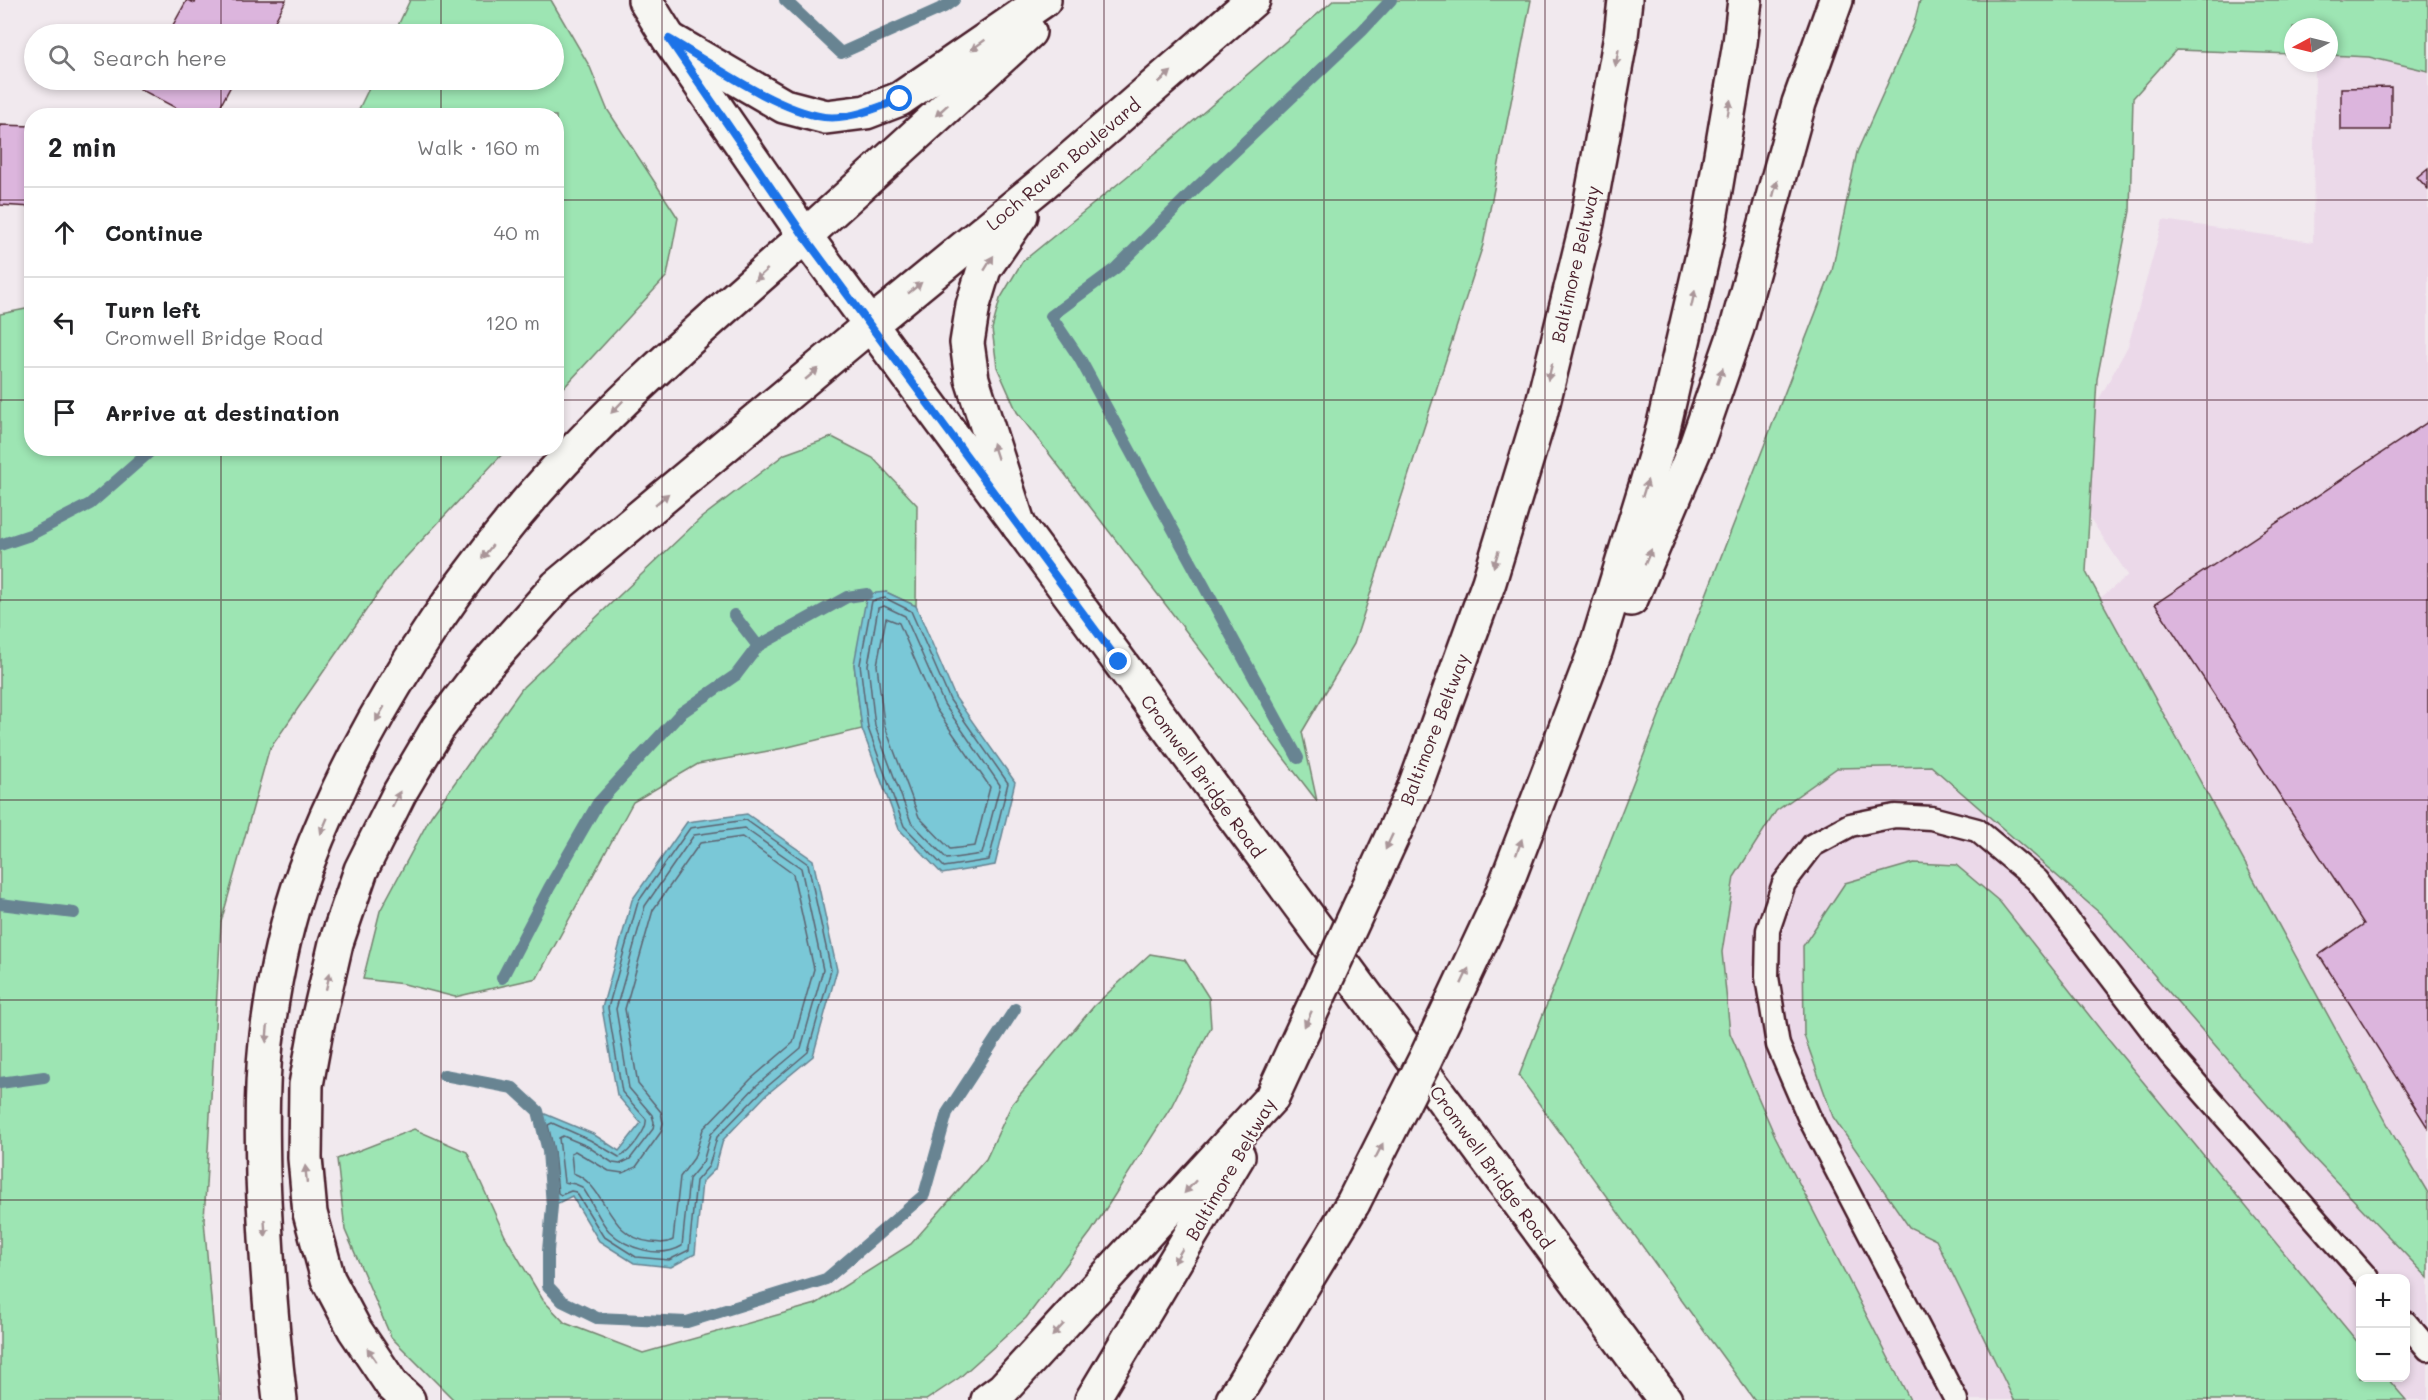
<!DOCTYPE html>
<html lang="en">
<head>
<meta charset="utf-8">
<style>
	:root { --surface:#fff; --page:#f6f6f6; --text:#202124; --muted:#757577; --line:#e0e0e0 }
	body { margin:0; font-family:Mali,sans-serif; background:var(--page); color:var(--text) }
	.controls { position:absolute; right:18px; bottom:18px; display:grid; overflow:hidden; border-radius:12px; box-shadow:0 3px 9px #0003 }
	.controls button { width:54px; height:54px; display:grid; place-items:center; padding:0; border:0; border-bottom:2px solid var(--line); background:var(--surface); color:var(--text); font:30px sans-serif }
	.compass { position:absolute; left:2284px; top:18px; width:54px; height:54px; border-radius:50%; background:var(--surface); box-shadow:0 3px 9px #0003; rotate:263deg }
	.stop { position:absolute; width:18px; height:18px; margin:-14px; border:4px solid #1a73e8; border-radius:50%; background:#fff }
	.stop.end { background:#1a73e8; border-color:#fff; box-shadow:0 2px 6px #0008 }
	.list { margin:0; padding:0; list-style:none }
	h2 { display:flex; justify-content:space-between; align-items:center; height:78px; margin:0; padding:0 24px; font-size:26px }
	h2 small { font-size:20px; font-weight:400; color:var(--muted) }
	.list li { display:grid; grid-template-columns:39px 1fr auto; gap:18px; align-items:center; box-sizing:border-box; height:90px; padding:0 24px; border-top:2px solid var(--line) }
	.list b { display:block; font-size:22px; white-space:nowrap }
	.list p { margin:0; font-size:20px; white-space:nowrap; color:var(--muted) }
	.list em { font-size:20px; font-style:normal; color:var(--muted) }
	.icon { flex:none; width:33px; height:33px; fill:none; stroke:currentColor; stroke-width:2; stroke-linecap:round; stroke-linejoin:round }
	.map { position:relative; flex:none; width:2428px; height:1400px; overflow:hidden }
	.search { position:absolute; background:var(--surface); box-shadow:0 3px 9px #0003; left:24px; top:24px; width:540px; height:66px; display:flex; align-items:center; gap:15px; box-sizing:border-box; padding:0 21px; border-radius:33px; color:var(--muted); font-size:22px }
	.panel { position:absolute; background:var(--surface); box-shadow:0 3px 9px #0003; left:24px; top:108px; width:540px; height:348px; border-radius:24px }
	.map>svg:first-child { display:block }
	.built { fill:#ebd9e9; fill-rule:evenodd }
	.green { fill:#9de5b3; stroke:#74826f; stroke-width:1.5 }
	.water { fill:#7ac8d7; stroke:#678492; stroke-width:1.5 }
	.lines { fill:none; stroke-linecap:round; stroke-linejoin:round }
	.shore { stroke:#5d6370; stroke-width:1.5 }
	.stream { stroke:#678492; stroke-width:12 }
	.building { fill:#dcb5dd; stroke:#4a1f2b; stroke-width:1.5 }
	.lane-casing { stroke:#4a1f2b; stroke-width:27 }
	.secondary-casing { stroke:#4a1f2b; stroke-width:38 }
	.primary-casing { stroke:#4a1f2b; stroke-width:38 }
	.highway-casing { stroke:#4a1f2b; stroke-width:38 }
	.lane { stroke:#f6f6f2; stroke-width:22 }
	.secondary { stroke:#f6f6f2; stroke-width:33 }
	.primary { stroke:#f6f6f2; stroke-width:33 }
	.highway { stroke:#f6f6f2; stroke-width:33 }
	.highway-bridge-casing { stroke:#4a1f2b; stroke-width:38; stroke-linecap:butt }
	.highway-bridge { stroke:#f6f6f2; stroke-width:33 }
	.oneway { fill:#a99598 }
	.route { stroke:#1a73e8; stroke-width:8 }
	.grid { fill:none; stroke:#4a1f2b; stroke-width:1.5; stroke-opacity:0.55 }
	.labels { text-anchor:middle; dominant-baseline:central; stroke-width:5; stroke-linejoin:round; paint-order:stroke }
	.street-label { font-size:18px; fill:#4a1f2b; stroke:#f6f6f2 }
</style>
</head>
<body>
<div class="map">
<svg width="2428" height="1400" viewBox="0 0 2428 1400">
	<rect width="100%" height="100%" fill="#f1e9ee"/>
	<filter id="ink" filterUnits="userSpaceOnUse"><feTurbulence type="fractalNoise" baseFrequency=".0167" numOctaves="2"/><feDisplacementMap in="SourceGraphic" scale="12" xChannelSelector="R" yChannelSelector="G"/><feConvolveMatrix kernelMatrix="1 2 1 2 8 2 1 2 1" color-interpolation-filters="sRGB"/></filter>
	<g filter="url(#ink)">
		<path class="built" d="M2428,0V1400H1768L1583,1149L1799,679L2036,652L2128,575L2059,472L2128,346L2163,220L2313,242L2315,63H2329V27ZM2360,1278H2406V1378H2360Z"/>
		<g class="green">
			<path d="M410,0H551L590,67L607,109L678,218L667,276L557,395L556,116L356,115L373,80H554V34H394Z"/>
			<path d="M1334,0H1531L1483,245L1354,644L1302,732L1317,801L1017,412L997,367L992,329L1000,299L1022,262L1162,148Z"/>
			<path d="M1920,0H2428V71L2369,57L2329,55V27H2293V54L2176,50L2133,98L2130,211L2097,379L2086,572L2395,1138L2428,1193V1278L2307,1151L2102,915L1931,766L1837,768L1776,811L1734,877L1722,952L1730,1033L1775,1136L1910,1400H1754L1519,1076L1832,271L1857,152L1914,24Z"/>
			<path d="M31,308L32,448L507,449L394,570L269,750L221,922L204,1220L220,1400H0V314Z"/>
			<path d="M832,437L873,458L917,505L916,606L886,592L854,664L862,729L784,748L698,764L633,802L537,978L455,997L404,984L363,979L380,911L431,816L523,687L701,518L785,454Z"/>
			<path d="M1914,863L1956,865L2000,902L2107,1038L2360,1345V1378H2387L2406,1400H2014L1936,1240L1909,1227L1833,1117L1804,1035L1803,946L1845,883Z"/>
			<path d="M1150,954L1185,960L1209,998L1211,1027L1171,1107L1091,1232L1026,1318L959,1378L926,1400H454L391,1337L345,1230L337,1159L414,1129L467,1152L505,1236L543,1300L565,1323L643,1353L816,1304L911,1244L986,1159L1012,1104L1094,1006Z"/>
		</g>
		<g class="water">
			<path d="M886,592L916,606L955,697L1015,782L995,865L942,874L899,829L862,729L854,664L867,594Z"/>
			<path d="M747,814L813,860L837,970L813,1056L766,1095L723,1140L715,1169L702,1182L695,1254L671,1267L634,1263L599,1241L572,1196L552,1206L548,1151L538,1111L593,1134L619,1151L641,1123L617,1095L602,1008L632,900L687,822Z"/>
		</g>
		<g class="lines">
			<g class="shore">
				<path d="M885,598L911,611L950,700L1008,783L989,860L944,867L904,826L868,728L860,664L872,601Z"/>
				<path d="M884,606L905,616L944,704L1000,785L982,854L947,859L911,822L875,726L868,665L878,608Z"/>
				<path d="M886,618L899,623L936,709L990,787L975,846L950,849L919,817L884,724L877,665Z"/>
				<path d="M746,820L808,864L831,970L808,1052L762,1091L717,1137L709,1166L696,1181L689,1250L669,1260L636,1257L603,1236L576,1192L571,1191L561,1195L558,1193L554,1151L548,1125L552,1123L590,1140L619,1157C629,1154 648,1129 646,1119L622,1092L608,1008L638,902L690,828Z"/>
				<path d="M744,828L801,868L823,970L801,1048L757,1085L711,1134L703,1162L689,1179L682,1246C660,1259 627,1249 609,1231C598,1219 592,1200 582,1187L575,1184L564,1182L559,1138L563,1136L587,1146L613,1163L620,1164L630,1159L653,1129L654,1122L652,1115L629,1088L616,1009L645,906L694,835Z"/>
				<path d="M742,837L793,874L814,969L793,1043L751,1079L703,1129L694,1158L680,1177L673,1240C666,1244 659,1243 651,1242C606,1237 608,1186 573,1173L571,1153L575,1151L609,1171L623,1173L636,1167L661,1132L663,1123L661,1112L638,1084L625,1009L653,910L700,843Z"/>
			</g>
			<g class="stream">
				<path d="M785,0L841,53L944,7L954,0"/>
				<path d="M0,545L30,535L90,504L154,448"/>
				<path d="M734,615L758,646"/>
				<path d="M1298,758L1080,359L1051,316L1116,268L1193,191L1362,31L1391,0"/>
				<path d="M0,904L74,913"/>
				<path d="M502,978L549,888L598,803L681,713L736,675L758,646L847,597L867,594"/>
				<path d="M444,1075L513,1088L538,1111L548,1151L552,1206L548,1251V1286L562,1301L597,1318L687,1322L826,1279L924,1195L947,1113L1015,1009"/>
				<path d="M0,1083L44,1077"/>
			</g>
		</g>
		<g class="building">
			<path d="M187,0L195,3L196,0H286L268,34H168Z"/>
			<path d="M144,80H234L215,116H191L140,89Z"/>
			<path d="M2391,87V130H2341V88Z"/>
			<path d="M0,125L32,126V207L0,205Z"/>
			<path d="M2428,168V189L2417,177Z"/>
			<path d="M2428,422V1128L2319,955L2364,924L2155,604Z"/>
		</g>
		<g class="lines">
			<defs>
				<g id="lane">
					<path d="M2406,1323L2428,1349"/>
					<path d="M1956,1400L1809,1117L1778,1045L1767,977L1768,930L1784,883L1813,845L1850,825L1895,816L1931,818L1977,830L2037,880L2170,1054L2367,1278"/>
				</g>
				<path id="secondary" d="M645,0L669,39L805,236L1665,1400"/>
				<g id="primary">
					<path d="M669,39L784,106L826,117L866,112L900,99L1044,0"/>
					<path d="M805,236L1029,32"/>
					<path d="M870,325L1042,184L1253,0"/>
					<path d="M1019,526L972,379L967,343L973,305L984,269L1021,215"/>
				</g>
				<g id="highway">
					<path d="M1631,599L1696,446L1737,328L1799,103L1836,0"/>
					<path d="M1414,789L1489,582L1540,415L1587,223L1621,36L1625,0"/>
					<path d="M1499,902L1596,649L1661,437L1707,237L1740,43L1745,0"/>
					<path d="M280,1400C271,1326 266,1251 263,1176C262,1127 261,1076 268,1027C275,974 287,919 305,869C358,727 451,585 552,474C630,388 719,313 805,236"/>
					<path d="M408,1400L392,1385L355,1330L328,1279L310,1213L305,1158L306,1085L317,1025L336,943L361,870L400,792L438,728L482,670L557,586L870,325"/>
					<path d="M988,1400L1003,1389L1272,1097"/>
					<path d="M1092,1400L1238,1156"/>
					<path d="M1233,1400L1353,1203"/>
				</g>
			</defs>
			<use href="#lane" class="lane-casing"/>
			<use href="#secondary" class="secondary-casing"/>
			<use href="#primary" class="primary-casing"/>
			<use href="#highway" class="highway-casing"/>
			<use href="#lane" class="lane"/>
			<use href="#secondary" class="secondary"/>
			<use href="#primary" class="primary"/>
			<use href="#highway" class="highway"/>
			<defs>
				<g id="highway-bridge">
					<path d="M1272,1097L1414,789"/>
					<path d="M1353,1203L1425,1060L1499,902"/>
				</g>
			</defs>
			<use href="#highway-bridge" class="highway-bridge-casing"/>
			<use href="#highway-bridge" class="highway-bridge"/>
		</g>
		<defs><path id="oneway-solid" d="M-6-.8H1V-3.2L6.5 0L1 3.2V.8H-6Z" transform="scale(1.5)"/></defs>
		<g class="oneway">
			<use href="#oneway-solid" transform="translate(978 45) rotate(145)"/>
			<use href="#oneway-solid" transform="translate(1617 58) rotate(100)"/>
			<use href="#oneway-solid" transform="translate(1165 77) rotate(-41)"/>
			<use href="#oneway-solid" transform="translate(1729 108) rotate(-80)"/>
			<use href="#oneway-solid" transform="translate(942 110) rotate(138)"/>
			<use href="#oneway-solid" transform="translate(1775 189) rotate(-75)"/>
			<use href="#oneway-solid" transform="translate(989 263) rotate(-58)"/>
			<use href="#oneway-solid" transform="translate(761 275) rotate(138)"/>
			<use href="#oneway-solid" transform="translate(915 288) rotate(-39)"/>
			<use href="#oneway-solid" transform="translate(1693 299) rotate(-77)"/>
			<use href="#oneway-solid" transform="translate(1550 372) rotate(104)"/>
			<use href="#oneway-solid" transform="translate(812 374) rotate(-40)"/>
			<use href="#oneway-solid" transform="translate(1720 376) rotate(-71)"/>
			<use href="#oneway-solid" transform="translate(617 407) rotate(134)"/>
			<use href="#oneway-solid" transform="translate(995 451) rotate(-108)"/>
			<use href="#oneway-solid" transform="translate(1645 488) rotate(-73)"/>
			<use href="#oneway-solid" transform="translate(662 499) rotate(-40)"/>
			<use href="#oneway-solid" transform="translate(487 552) rotate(129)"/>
			<use href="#oneway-solid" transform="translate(1648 557) rotate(-67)"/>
			<use href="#oneway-solid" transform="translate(1496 559) rotate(107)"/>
			<use href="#oneway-solid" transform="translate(380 714) rotate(120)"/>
			<use href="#oneway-solid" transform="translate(396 799) rotate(-63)"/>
			<use href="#oneway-solid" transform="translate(324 826) rotate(113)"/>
			<use href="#oneway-solid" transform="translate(1389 842) rotate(115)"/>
			<use href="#oneway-solid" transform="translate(1519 847) rotate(-70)"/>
			<use href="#oneway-solid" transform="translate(1465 976) rotate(-65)"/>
			<use href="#oneway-solid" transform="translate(328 981) rotate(-77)"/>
			<use href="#oneway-solid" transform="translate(1308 1019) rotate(115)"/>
			<use href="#oneway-solid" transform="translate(267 1034) rotate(95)"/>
			<use href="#oneway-solid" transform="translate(1379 1151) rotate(-63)"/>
			<use href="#oneway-solid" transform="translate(306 1174) rotate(-96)"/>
			<use href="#oneway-solid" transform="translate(1190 1187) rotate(132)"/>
			<use href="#oneway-solid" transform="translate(265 1228) rotate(86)"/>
			<use href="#oneway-solid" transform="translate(1178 1256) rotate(121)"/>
			<use href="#oneway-solid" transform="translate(1058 1330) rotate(133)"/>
			<use href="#oneway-solid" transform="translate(372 1355) rotate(-124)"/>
		</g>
	</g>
	<g class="lines" filter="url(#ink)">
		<path class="route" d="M900,99C878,108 848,120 824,117C776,110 712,64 669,39L804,236L1119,662"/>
	</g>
	<path class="grid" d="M221,0V34M441,0V34M662,0V1400M883,0V1400M1104,0V1400M1324,0V1400M1545,0V1400M1766,0V1400M1987,0V1400M2207,0V1400M221,80V116M441,80V116M0,200H32M556,200H2428M0,400H32M556,400H2428M221,448V1400M441,448V1400M0,600H2428M0,800H2428M0,1000H2428M0,1200H2428"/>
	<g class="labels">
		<g class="street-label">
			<text transform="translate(1063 164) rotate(-40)">Loch Raven Boulevard</text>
			<text transform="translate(1575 264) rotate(-77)">Baltimore Beltway</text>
			<text transform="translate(1434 729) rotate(-69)">Baltimore Beltway</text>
			<text transform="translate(1203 776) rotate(54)">Cromwell Bridge Road</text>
			<text transform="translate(1492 1167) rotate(54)">Cromwell Bridge Road</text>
			<text transform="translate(1230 1169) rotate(-60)">Baltimore Beltway</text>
		</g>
	</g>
</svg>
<div class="controls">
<button>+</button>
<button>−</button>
</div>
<svg class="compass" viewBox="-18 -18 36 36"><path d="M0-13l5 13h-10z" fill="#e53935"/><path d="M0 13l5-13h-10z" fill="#757577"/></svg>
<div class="stop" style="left:900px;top:99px"></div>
<div class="stop end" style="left:1119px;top:662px"></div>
<div class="search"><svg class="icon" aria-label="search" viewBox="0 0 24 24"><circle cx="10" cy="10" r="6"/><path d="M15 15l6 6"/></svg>Search here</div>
<section class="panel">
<h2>2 min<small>Walk · 160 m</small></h2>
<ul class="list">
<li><svg class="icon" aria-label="ahead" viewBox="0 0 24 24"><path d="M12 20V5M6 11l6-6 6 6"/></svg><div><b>Continue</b></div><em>40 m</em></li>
<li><svg class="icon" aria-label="left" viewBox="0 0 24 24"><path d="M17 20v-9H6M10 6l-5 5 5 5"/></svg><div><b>Turn left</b><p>Cromwell Bridge Road</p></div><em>120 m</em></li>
<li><svg class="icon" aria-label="arrive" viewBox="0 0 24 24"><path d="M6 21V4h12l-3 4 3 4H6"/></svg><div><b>Arrive at destination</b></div></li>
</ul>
</section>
</div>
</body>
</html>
